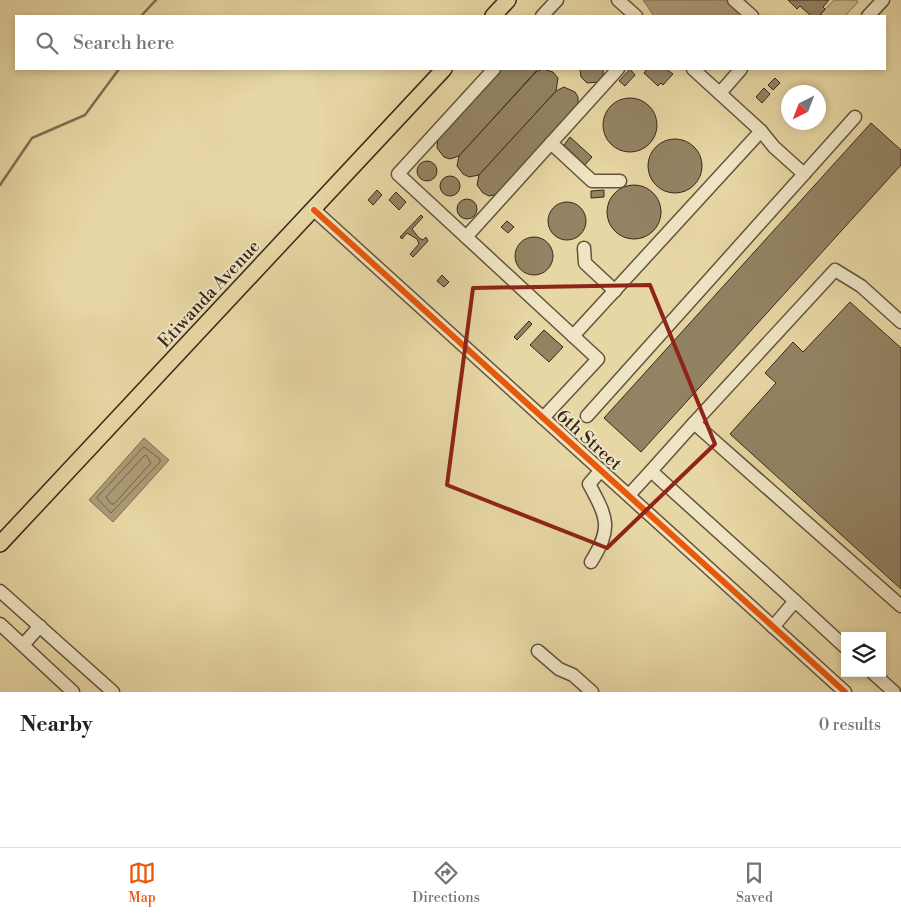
<!DOCTYPE html>
<html lang="en">
<head>
<meta charset="utf-8">
<style>
	:root { --surface:#fff; --page:#f2f2f2; --text:#202124; --muted:#757577; --line:#e0e0e0; --accent:#ea580c }
	body { margin:0; font-family:"Libre Bodoni",serif; background:var(--page); color:var(--text) }
	.controls { position:absolute; right:15px; bottom:15px; display:grid; overflow:hidden; border-radius:0px; box-shadow:0 2px 8px #0003 }
	.controls button { width:45px; height:45px; display:grid; place-items:center; padding:0; border:0; border-bottom:1px solid var(--line); background:var(--surface); color:var(--text); font:25px sans-serif }
	.compass { position:absolute; left:781px; top:85px; width:45px; height:45px; border-radius:50%; background:var(--surface); box-shadow:0 2px 8px #0003; rotate:222deg }
	.list { margin:0; padding:0; list-style:none }
	h2 { display:flex; justify-content:space-between; align-items:center; height:65px; margin:0; padding:0 20px; font-size:21px }
	h2 small { font-size:16px; font-weight:400; color:var(--muted) }
	.icon { flex:none; width:28px; height:28px; fill:none; stroke:currentColor; stroke-width:2; stroke-linecap:round; stroke-linejoin:round }
	.map { position:relative; flex:none; width:901px; height:692px; overflow:hidden }
	.search { position:absolute; background:var(--surface); box-shadow:0 2px 8px #0003; left:15px; right:15px; top:15px; height:55px; display:flex; align-items:center; gap:12px; box-sizing:border-box; padding:0 18px; border-radius:0px; color:var(--muted); font-size:19px }
	.sheet { height:155px; background:var(--surface) }
	nav { display:flex; justify-content:space-around; align-items:center; box-sizing:border-box; height:70px; border-top:1px solid var(--line); background:var(--surface); font-size:14px; color:var(--muted) }
	nav a { display:grid; justify-items:center; gap:2px }
	nav .on { color:var(--accent) }
	.map>svg:first-child { display:block }
	.green { fill:#c9b98d; stroke:#817054 }
	.water { fill:#ac9b76; stroke:#7e6d52 }
	.lines { fill:none; stroke-linecap:round; stroke-linejoin:round }
	.shore { stroke:#726149; stroke-width:1 }
	.stream { stroke:#7e6d52; stroke-width:2.5 }
	.building { fill:#938363; stroke:#39271c }
	.minor-casing { stroke:#64533e; stroke-width:15 }
	.major-casing { stroke:#39271c; stroke-width:18 }
	.minor { stroke:#efe5c4; stroke-width:12 }
	.major { stroke:#e7d7a4; stroke-width:15 }
	.cycleway-casing { stroke:#efe5c4; stroke-width:9 }
	.cycleway { stroke:#e8590c; stroke-width:6 }
	.marked { fill:none; stroke:#8f2418; stroke-width:4; stroke-linejoin:round }
	.labels { text-anchor:middle; dominant-baseline:central; stroke-width:4; stroke-linejoin:round; paint-order:stroke }
	.street-label { font-size:18px; fill:#39271c; stroke:#efe5c4 }
</style>
</head>
<body>
<div class="map">
<svg width="901" height="692" viewBox="0 0 901 692">
	<rect width="100%" height="100%" fill="#e7d7a4"/>
	<filter id="stains"><feTurbulence type="fractalNoise" baseFrequency=".004" numOctaves="4"/><feColorMatrix values="0 0 0 0 .2 0 0 0 0 .09 0 0 0 0 .02 0 0 0 .5 -.17"/></filter>
	<radialGradient id="worn" r=".72"><stop offset=".6" stop-color="#630" stop-opacity="0"/><stop offset="1" stop-color="#630" stop-opacity=".3"/></radialGradient>
	<path class="green" d="M834,0H856L858,2L845,16H823L821,14Z"/>
	<g class="water">
		<path d="M643,0H729L747,16H654Z"/>
		<path d="M144,438L169,460L113,522L89,500Z"/>
	</g>
	<g class="lines">
		<g class="shore">
			<path d="M144,447L160,459V462L111,513L97,498Z"/>
			<path d="M147,456L151,463L114,504H111L106,497L144,456Z"/>
		</g>
		<g class="stream">
			<path d="M141,16L156,0"/>
			<path d="M0,185L32,138L85,115L119,69"/>
		</g>
	</g>
	<g class="building">
		<path d="M788,0H829L823,7L825,9L819,16H811L800,6L797,9Z"/>
		<path d="M502,69H538L459,156L450,159L444,157L437,148L438,138Z"/>
		<path d="M543,69L553,72L558,78L556,91L479,175L469,177L463,174L457,166L459,156L536,72Z"/>
		<path d="M580,69H603V76L598,82L587,83L581,77Z"/>
		<path d="M630,69L635,75L625,86L619,81Z"/>
		<path d="M647,69H666L673,74L663,85L661,83L658,86L644,73Z"/>
		<path d="M775,78L780,83L773,90L768,85Z"/>
		<path d="M564,87L575,92L578,97V107L498,194L489,196L483,193L477,185L479,175L556,91Z"/>
		<path d="M764,88L770,94L762,103L756,97Z"/>
		<circle cx="630" cy="125" r="27"/>
		<path d="M871,123L901,150V165L641,452L604,418Z"/>
		<path d="M570,137L592,157L585,165L564,145Z"/>
		<circle cx="675" cy="166" r="27"/>
		<circle cx="427" cy="171" r="10"/>
		<circle cx="450" cy="186" r="10"/>
		<circle cx="634" cy="212" r="27"/>
		<path d="M377,190L382,195L373,205L368,200Z"/>
		<path d="M604,190V197L591,198V191Z"/>
		<path d="M396,192L406,202L399,210L389,200Z"/>
		<circle cx="467" cy="209" r="10"/>
		<circle cx="567" cy="221" r="19"/>
		<path d="M421,215L423,217L412,229L419,238L423,240L426,237L428,241L413,257L410,254L419,244L417,239L407,233L402,239L400,237Z"/>
		<path d="M507,221L514,227L508,233L501,227Z"/>
		<circle cx="534" cy="256" r="19"/>
		<path d="M442,275L449,282L444,287L437,281Z"/>
		<path d="M850,302L901,348V589L730,434L776,383L765,373L793,342L803,352Z"/>
		<path d="M529,321L532,324L517,340L514,337Z"/>
		<path d="M544,330L563,347L549,362L530,345Z"/>
	</g>
	<g class="lines">
		<defs>
			<g id="minor">
				<path d="M618,0L636,16"/>
				<path d="M734,0L752,16"/>
				<path d="M542,16L557,0"/>
				<path d="M868,16L883,0"/>
				<path d="M494,69L398,174L598,359L543,418"/>
				<path d="M720,93L741,69"/>
				<path d="M551,143L592,181H620"/>
				<path d="M804,174L855,117"/>
				<path d="M314,210L845,692"/>
				<path d="M466,237L618,69"/>
				<path d="M584,248L585,263L615,291"/>
				<path d="M901,322L861,286L835,270L694,423L901,606"/>
				<path d="M573,336L761,131L693,69"/>
				<path d="M587,416L804,174L774,147L761,131"/>
				<path d="M651,471L694,423"/>
				<path d="M629,495L651,471L795,601L773,627"/>
				<path d="M591,562C612,528 608,519 589,484L601,470"/>
				<path d="M0,591L113,692"/>
				<path d="M795,601L845,647"/>
				<path d="M0,624L73,692"/>
				<path d="M23,645L40,626"/>
				<path d="M538,651L559,669L573,675L592,692"/>
				<path d="M873,673L894,692"/>
			</g>
			<g id="major">
				<path d="M493,16L508,0"/>
				<path d="M0,544L444,69"/>
			</g>
		</defs>
		<use href="#minor" class="minor-casing"/>
		<use href="#major" class="major-casing"/>
		<use href="#minor" class="minor"/>
		<use href="#major" class="major"/>
		<defs>
			<path id="cycleway" d="M314,210L845,692"/>
		</defs>
		<use href="#cycleway" class="cycleway-casing"/>
		<use href="#cycleway" class="cycleway"/>
	</g>
	<path class="marked" d="M650,285L715,444L607,548L447,485L473,288Z"/>
	<g class="labels">
		<g class="street-label">
			<text transform="translate(209 294) rotate(-47)">Etiwanda Avenue</text>
			<text transform="translate(589 440) rotate(42)">6th Street</text>
		</g>
	</g>
	<rect width="100%" height="100%" filter="url(#stains)"/>
	<rect width="100%" height="100%" fill="url(#worn)"/>
</svg>
<div class="controls">
<button><svg class="icon" aria-label="layers" viewBox="0 0 24 24"><path d="M12 4l9 5-9 5-9-5zM3 14l9 5 9-5"/></svg></button>
</div>
<svg class="compass" viewBox="-18 -18 36 36"><path d="M0-13l5 13h-10z" fill="#e53935"/><path d="M0 13l5-13h-10z" fill="#757577"/></svg>
<div class="search"><svg class="icon" aria-label="search" viewBox="0 0 24 24"><circle cx="10" cy="10" r="6"/><path d="M15 15l6 6"/></svg>Search here</div>
</div>
<section class="sheet">
<h2>Nearby<small>0 results</small></h2>
<ul class="list">
</ul>
</section>
<nav>
<a class="on"><svg class="icon" aria-label="map" viewBox="0 0 24 24"><path d="M3 6l6-2 6 2 6-2v14l-6 2-6-2-6 2zM9 4v14M15 6v14"/></svg>Map</a>
<a><svg class="icon" aria-label="directions" viewBox="0 0 24 24"><path d="M12 3l9 9-9 9-9-9zM9 14v-3h6M13 9l2 2-2 2"/></svg>Directions</a>
<a><svg class="icon" aria-label="saved" viewBox="0 0 24 24"><path d="M7 4h10v16l-5-4-5 4z"/></svg>Saved</a>
</nav>
</body>
</html>
